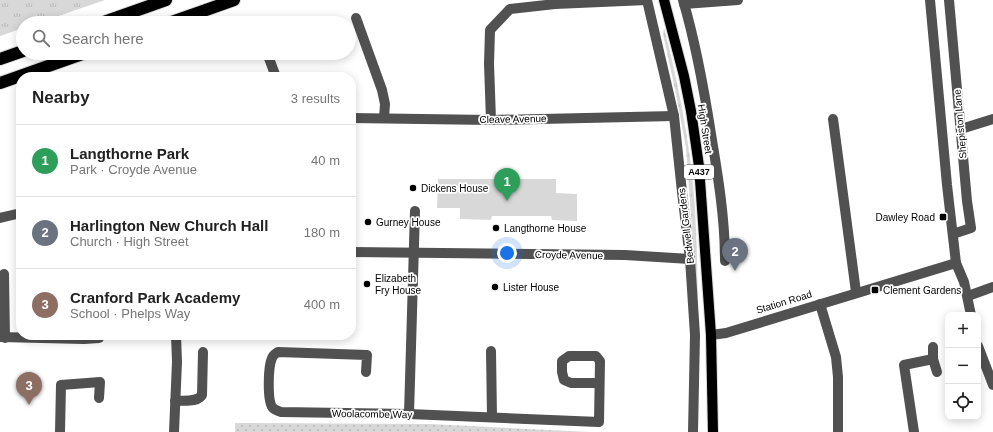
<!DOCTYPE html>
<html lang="en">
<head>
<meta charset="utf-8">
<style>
	:root { --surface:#fff; --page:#f6f6f6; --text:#222; --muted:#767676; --line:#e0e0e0; --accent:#000 }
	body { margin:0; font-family:Helvetica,sans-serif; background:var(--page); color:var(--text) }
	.controls { position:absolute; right:12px; bottom:12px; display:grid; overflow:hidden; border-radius:8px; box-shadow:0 2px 10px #0003 }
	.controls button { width:36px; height:36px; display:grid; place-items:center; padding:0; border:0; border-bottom:1px solid var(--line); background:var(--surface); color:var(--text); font:20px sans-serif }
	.you { position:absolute; left:507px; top:253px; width:14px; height:14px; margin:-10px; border:3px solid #fff; border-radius:50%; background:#1a73e8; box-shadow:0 0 0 6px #1a73e833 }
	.badge { display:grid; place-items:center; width:26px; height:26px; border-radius:50%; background:var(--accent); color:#fff; font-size:13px; font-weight:700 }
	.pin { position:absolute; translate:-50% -33px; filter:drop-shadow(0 1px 2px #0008) }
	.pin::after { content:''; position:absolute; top:21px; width:14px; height:12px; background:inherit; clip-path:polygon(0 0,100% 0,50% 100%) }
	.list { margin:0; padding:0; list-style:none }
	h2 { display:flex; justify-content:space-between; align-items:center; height:52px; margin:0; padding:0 16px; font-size:17px }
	h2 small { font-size:13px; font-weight:400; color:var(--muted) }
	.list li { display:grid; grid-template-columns:26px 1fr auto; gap:12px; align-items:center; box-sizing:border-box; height:72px; padding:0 16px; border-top:1px solid var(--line) }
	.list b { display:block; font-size:15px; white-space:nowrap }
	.list p { margin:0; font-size:13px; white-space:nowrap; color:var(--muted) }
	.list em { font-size:13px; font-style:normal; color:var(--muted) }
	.icon { flex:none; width:22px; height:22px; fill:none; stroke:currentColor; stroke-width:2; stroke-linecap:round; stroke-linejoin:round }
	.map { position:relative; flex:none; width:993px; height:432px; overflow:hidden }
	.search { position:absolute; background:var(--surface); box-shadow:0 2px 10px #0003; left:16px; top:16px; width:340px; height:44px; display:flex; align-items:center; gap:10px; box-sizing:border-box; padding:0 14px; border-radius:22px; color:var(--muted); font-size:15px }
	.panel { position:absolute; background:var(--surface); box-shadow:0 2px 10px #0003; left:16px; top:72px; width:340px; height:268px; border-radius:16px }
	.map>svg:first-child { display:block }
	.grass { fill:url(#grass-tufts) }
	.park { fill:#d8d8d8 }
	.garden { fill:url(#garden-dots) }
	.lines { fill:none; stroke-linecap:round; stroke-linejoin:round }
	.major-casing { stroke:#dbdbdb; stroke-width:12 }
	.highway-casing { stroke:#dbdbdb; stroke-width:14 }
	.minor { stroke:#515151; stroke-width:10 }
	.major { stroke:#000; stroke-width:10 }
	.highway { stroke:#000; stroke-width:12 }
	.poi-dot { fill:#000; stroke:#fff; stroke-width:1.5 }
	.labels { text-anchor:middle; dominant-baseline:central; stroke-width:3.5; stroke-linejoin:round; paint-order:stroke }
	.shield { fill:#fff; stroke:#4c4c4c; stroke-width:1 }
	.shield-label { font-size:9px; font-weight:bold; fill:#000 }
	.street-label { font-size:10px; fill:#000; stroke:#fff }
	.poi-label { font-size:10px; fill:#000; stroke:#fff; text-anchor:start }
</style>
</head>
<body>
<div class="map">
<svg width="993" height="432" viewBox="0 0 993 432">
	<defs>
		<pattern id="grass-tufts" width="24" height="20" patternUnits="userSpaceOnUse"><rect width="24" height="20" fill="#d8d8d8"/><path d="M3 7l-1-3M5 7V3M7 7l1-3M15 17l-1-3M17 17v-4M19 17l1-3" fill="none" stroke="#b8b8b8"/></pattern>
		<pattern id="garden-dots" width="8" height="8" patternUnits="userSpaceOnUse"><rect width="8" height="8" fill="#d8d8d8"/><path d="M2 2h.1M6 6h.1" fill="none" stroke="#b8b8b8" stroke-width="1.8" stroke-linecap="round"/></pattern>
	</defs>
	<rect width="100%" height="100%" fill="#fff"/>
	<g class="grass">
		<path d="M0,0H105L38,23H23V28L0,36Z"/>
		<path d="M664,28C676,74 685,119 691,166C697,213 697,261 698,309L686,148L676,94L663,34Z"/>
	</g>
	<path class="park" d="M438,179H556V193L577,194V221L552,220L551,216H492L491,220L460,219V208H437Z"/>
	<path class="garden" d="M235,423L430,424L589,432H235Z"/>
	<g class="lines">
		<defs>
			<path id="major" d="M664,0L684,76L691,111L699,166L711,335L713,432"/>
			<g id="highway">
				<path d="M101,23L166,0"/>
				<path d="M169,23L234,0"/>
				<path d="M0,59L23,51"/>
				<path d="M0,83L85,53"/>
			</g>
		</defs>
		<use href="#major" class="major-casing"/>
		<use href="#highway" class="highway-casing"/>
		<g class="minor">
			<path d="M647,0L674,116L682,192L690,259L695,335L693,432"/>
			<path d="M683,0C696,44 704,89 711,134C718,176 725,218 725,261"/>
			<path d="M930,0L947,185L956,263L964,282L971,315"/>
			<path d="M949,0L967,201L971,228L953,234"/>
			<path d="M684,4L738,0"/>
			<path d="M356,18L382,90L385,104L384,118"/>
			<path d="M267,53L276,77"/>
			<path d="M351,118L491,120L674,116"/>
			<path d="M833,119L856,292"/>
			<path d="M491,120L489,64L490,30L510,9L555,4L647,0"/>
			<path d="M961,129L993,119"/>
			<path d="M0,218L21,213"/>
			<path d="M351,252L625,255L690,259"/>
			<path d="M4,274L5,338"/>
			<path d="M968,296L993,287"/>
			<path d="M820,304L836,357L838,377V432"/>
			<path d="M711,335L726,333L956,263"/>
			<path d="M0,337L84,339L99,338L100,335"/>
			<path d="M978,346L993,385"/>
			<path d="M933,347V359L937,372"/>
			<path d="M491,351L492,417"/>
			<path d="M366,372L367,355L278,352C275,354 273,355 272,358C268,367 267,402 273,408C275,410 278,411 281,412L409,414L599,422L600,361L596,356H569L562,361V372L564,380L571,383H599"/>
			<path d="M175,401C184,400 197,403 202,395L203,352"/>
			<path d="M409,414L415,211"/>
			<path d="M60,432L61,385L100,382L99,398"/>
			<path d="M174,432L177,362L176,335"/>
			<path d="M914,432L904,365L933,359"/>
		</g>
		<use href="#major" class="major"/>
		<use href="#highway" class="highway"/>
	</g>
	<g class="poi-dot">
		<circle cx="413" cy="188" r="4"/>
		<rect x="939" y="213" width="8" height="8" rx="2"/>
		<circle cx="368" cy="222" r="4"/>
		<circle cx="496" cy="228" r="4"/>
		<circle cx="367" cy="284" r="4"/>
		<circle cx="495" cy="287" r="4"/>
		<rect x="871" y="286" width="8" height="8" rx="2"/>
	</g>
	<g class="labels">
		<rect class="shield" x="684" y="165" width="30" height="14" rx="3"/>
		<g class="shield-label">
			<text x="699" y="172">A437</text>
		</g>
		<g class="street-label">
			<text transform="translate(513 119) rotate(-1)">Cleave Avenue</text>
			<text transform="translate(960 124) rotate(-95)">Shepiston Lane</text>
			<text transform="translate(705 129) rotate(81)">High Street</text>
			<text transform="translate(686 226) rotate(-97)">Bedwell Gardens</text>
			<text transform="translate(569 255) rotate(1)">Croyde Avenue</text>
			<text transform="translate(784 302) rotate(-17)">Station Road</text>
			<text transform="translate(372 414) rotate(1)">Woolacombe Way</text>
		</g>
		<g class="poi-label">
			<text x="421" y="188">Dickens House</text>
			<text x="935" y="217" text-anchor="end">Dawley Road</text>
			<text x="376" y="222">Gurney House</text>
			<text x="504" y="228">Langthorne House</text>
			<text x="375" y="278">Elizabeth<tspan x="375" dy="12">Fry House</tspan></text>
			<text x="503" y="287">Lister House</text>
			<text x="883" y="290">Clement Gardens</text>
		</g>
	</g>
</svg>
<div class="controls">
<button>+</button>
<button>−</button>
<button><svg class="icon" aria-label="locate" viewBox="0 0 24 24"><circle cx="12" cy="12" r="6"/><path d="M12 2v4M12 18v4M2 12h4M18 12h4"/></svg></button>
</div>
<div class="you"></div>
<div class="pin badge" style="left:507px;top:201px;background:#2e9e5b">1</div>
<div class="pin badge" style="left:735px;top:271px;background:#6b7280">2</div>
<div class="pin badge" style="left:29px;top:405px;background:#8d6e63">3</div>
<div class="search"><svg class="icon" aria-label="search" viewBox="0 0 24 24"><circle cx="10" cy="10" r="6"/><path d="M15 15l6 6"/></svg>Search here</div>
<section class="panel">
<h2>Nearby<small>3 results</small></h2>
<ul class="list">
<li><span class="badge" style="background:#2e9e5b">1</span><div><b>Langthorne Park</b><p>Park · Croyde Avenue</p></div><em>40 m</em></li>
<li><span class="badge" style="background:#6b7280">2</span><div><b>Harlington New Church Hall</b><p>Church · High Street</p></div><em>180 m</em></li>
<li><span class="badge" style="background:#8d6e63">3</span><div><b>Cranford Park Academy</b><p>School · Phelps Way</p></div><em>400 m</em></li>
</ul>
</section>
</div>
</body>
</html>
